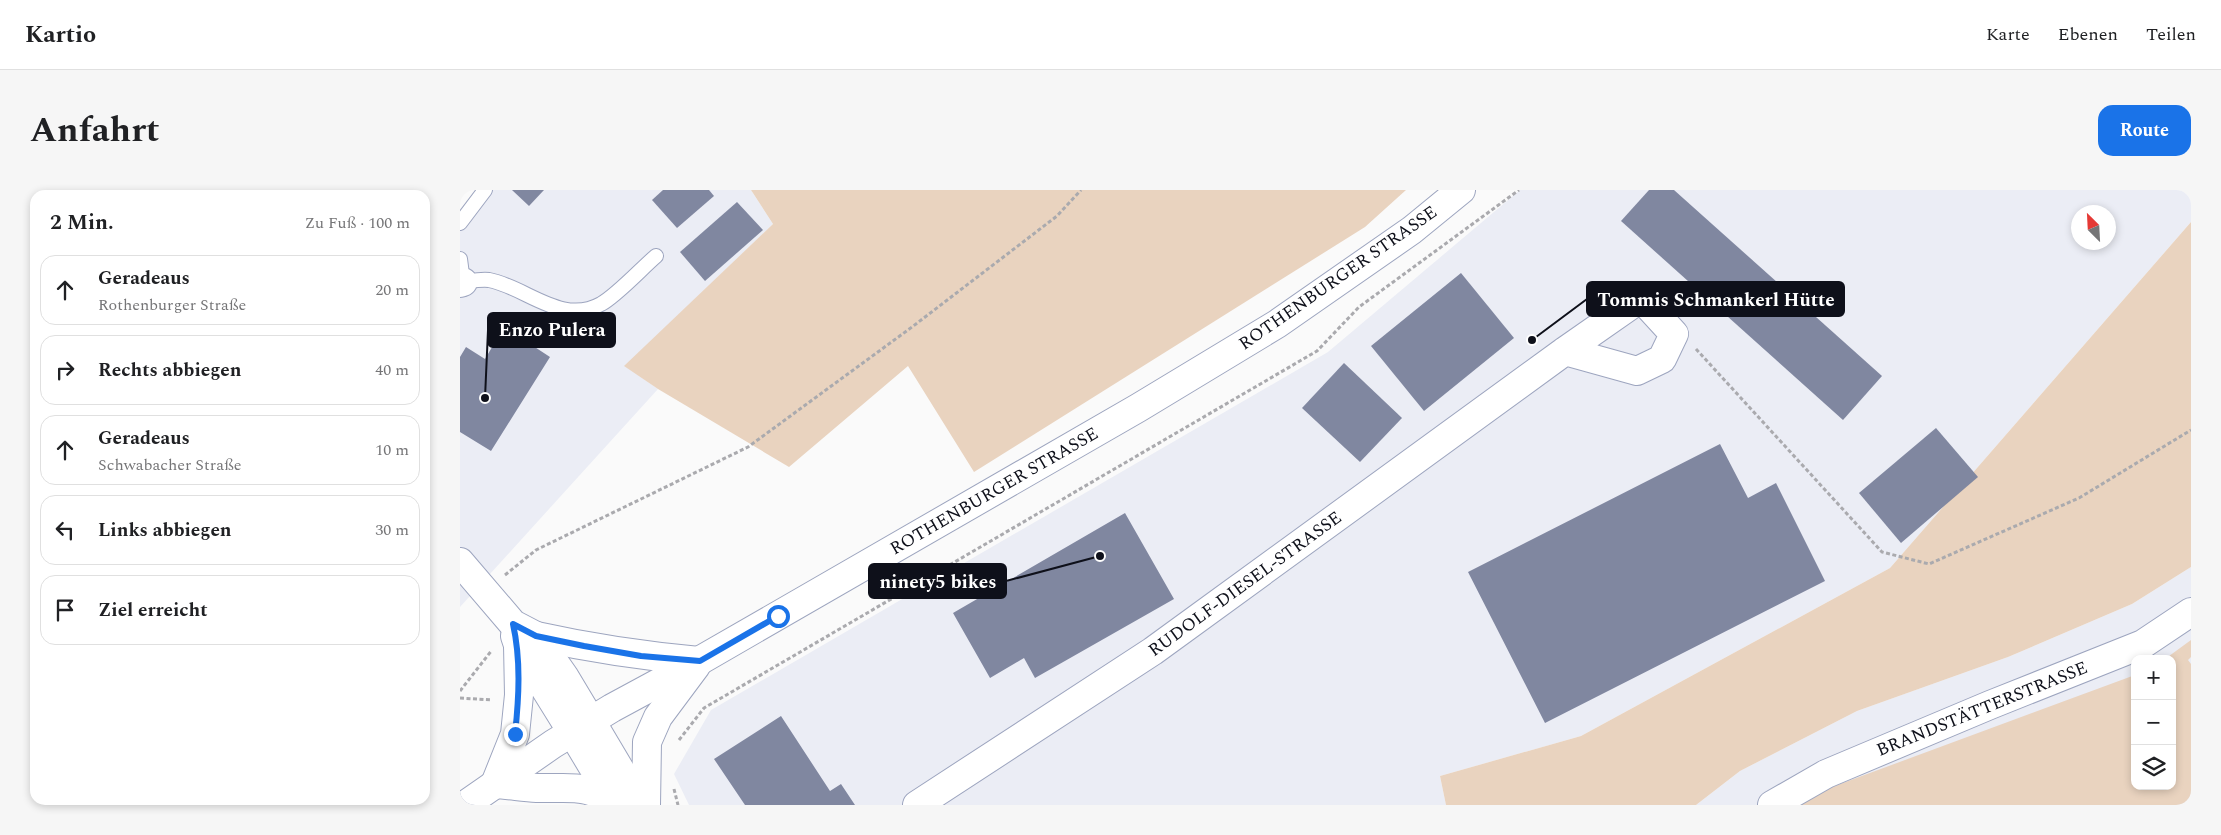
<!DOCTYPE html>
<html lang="de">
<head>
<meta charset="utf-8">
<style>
	:root { --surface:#fff; --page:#f6f6f6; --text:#202124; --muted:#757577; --line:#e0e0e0; --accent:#1a73e8 }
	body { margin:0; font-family:Spectral,serif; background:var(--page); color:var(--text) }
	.controls { position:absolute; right:15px; bottom:15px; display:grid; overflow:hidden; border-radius:10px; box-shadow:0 2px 8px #0003 }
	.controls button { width:45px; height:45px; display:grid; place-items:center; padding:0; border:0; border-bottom:1px solid var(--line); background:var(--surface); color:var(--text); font:25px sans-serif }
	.compass { position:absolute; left:1611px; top:15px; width:45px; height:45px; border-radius:50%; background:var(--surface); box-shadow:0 2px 8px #0003; rotate:336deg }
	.stop { position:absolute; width:15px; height:15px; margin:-11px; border:4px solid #1a73e8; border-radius:50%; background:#fff }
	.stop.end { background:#1a73e8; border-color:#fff; box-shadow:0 1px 5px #0008 }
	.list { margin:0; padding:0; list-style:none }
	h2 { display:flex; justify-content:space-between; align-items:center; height:65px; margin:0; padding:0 20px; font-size:21px }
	h2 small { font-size:16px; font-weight:400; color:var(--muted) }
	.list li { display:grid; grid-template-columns:32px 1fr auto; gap:15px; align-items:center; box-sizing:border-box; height:70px; margin:0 10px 10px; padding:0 10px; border:1px solid var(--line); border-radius:15px }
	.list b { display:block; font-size:19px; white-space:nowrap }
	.list p { margin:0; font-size:16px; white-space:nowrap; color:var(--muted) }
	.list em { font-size:16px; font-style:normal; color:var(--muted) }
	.icon { flex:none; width:28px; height:28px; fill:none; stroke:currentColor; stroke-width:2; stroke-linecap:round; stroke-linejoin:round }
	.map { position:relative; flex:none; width:1731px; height:615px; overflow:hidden; border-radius:15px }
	header { display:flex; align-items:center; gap:30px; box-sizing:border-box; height:70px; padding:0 25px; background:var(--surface); border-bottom:1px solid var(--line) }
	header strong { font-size:24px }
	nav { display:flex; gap:28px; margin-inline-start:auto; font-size:18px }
	.intro { display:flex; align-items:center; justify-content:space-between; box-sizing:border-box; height:120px; padding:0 30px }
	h1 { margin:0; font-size:35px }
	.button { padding:12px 22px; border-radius:15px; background:var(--accent); color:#fff; font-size:18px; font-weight:700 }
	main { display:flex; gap:30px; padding:0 30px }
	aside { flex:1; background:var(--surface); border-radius:15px; box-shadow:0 2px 8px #0003 }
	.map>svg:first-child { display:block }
	.built { fill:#ebedf5; fill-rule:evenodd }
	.green { fill:#e9d3bf }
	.building { fill:#8087a0 }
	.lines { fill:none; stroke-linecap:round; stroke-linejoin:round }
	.lane-casing { stroke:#9da5bf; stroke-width:16 }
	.street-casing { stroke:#9da5bf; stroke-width:30 }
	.secondary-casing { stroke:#9da5bf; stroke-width:30 }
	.path { stroke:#aaaaae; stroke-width:3; stroke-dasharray:4 2.5; stroke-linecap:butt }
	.lane { stroke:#fff; stroke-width:14 }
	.street { stroke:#fff; stroke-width:28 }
	.secondary { stroke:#fff; stroke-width:28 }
	.route { stroke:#1a73e8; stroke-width:6 }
	.labels { text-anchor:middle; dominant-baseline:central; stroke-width:4; stroke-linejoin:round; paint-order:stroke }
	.street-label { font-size:18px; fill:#0e101a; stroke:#fff }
	.leader { fill:none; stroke:#0e101a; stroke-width:2 }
	.callout-dot { fill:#0e101a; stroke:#fff; stroke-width:2 }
	.callout { fill:#0e101a; stroke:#0e101a; stroke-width:2 }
	.callout-label { font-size:19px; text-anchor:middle; font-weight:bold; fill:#fff }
</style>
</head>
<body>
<header>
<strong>Kartio</strong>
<nav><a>Karte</a><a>Ebenen</a><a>Teilen</a></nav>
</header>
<div class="intro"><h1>Anfahrt</h1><a class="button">Route</a></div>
<main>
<aside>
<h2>2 Min.<small>Zu Fuß · 100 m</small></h2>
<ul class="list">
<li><svg class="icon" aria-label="ahead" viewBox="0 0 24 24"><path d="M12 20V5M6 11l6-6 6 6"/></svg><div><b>Geradeaus</b><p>Rothenburger Straße</p></div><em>20 m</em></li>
<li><svg class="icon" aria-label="right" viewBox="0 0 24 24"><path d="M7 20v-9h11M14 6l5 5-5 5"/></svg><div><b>Rechts abbiegen</b></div><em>40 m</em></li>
<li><svg class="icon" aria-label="ahead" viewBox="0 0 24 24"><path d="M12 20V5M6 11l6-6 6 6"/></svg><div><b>Geradeaus</b><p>Schwabacher Straße</p></div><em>10 m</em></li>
<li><svg class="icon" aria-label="left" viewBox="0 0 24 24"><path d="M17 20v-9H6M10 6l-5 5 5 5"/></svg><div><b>Links abbiegen</b></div><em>30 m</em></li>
<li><svg class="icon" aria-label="arrive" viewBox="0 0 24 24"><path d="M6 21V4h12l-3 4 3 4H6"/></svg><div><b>Ziel erreicht</b></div></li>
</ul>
</aside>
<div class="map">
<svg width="1731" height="615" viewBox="0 0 1731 615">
	<rect width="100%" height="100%" fill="#fafafa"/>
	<g class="built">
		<path d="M21,0H291L313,34L165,176L198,199L0,417V27Z"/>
		<path d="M1060,0H1731V32L1430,378L1121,546L980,586L986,615H229L214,584L251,520L868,162ZM1618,22H1648V52H1618Z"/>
		<path d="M1731,377V615H1236L1280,581L1397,521L1548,467L1672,414ZM1675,469H1712V596H1675Z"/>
	</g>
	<g class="green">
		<path d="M291,0H946L905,37L514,282L448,176L329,277L198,199L164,176L313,34Z"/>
		<path d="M1731,32V377L1672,414L1548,467L1397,521L1280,581L1236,615H986L980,586L1121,546L1430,378Z"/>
		<path d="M1731,450V467L1728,470L1731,474V615H1339L1342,611L1372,597L1675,485V596H1712V469H1705Z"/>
	</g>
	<g class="building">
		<path d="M52,0H84L69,16Z"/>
		<path d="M203,0H249L254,6L217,38L192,10Z"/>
		<path d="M1189,0H1214L1422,186L1383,230L1161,31Z"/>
		<path d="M277,12L303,40L245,91L220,62Z"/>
		<path d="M1001,83L1054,148L964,221L911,156Z"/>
		<path d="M44,137L90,167L31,261L0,242V167L6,157L25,169Z"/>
		<path d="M884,173L942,228L900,272L842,218Z"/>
		<path d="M1476,238L1518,287L1441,353L1399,303Z"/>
		<path d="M1260,254L1288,308L1316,293L1365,391L1085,533L1008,382Z"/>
		<path d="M665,323L714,409L575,488L564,468L530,488L493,423Z"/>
		<path d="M321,526L370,601L381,594L395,615H285L254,569Z"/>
	</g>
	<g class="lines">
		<defs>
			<g id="lane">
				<path d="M0,33L25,0"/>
				<path d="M0,69L3,92C11,91 21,89 29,90C66,97 102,136 141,114C156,106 181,79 196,66"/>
			</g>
			<g id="street">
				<path d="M0,93L3,92"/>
				<path d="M0,372L53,434L76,446L104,486L131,531"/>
				<path d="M55,446L58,455L112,542"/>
				<path d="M457,615L693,461L1105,161L1181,108L1214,144L1202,169L1177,181L1105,161"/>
				<path d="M1312,615L1366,584L1530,515L1683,454L1731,422"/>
			</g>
			<g id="secondary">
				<path d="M76,446C130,458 184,466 239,471"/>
				<path d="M131,531L181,615"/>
				<path d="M112,542L155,614"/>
				<path d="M35,594L55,544L59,505L58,455"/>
				<path d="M35,594C49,595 63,597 77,598C113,599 123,593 155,613"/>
				<path d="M5,615L93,554L152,518L239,471L678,218L817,134L952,40L1001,0"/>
				<path d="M186,615L187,552L198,527L236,476"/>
			</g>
		</defs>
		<use href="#lane" class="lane-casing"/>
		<use href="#street" class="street-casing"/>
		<use href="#secondary" class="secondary-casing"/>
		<g class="path">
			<path d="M1236,159L1422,362L1469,374L1619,308L1731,240"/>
			<path d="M45,385L76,360L288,257L452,137L597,26L621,0"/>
			<path d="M0,501L32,460"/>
			<path d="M0,508L32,510"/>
			<path d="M219,550L244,518L857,161L899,117L1059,0"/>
			<path d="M214,599L218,615"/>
		</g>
		<use href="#lane" class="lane"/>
		<use href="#street" class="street"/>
		<use href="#secondary" class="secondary"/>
	</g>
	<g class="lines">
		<path class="route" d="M55,544C59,507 61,470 53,434L76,446L124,456L181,466L240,471L318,426"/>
	</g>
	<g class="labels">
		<g class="street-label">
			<text transform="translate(878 88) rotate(-35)">ROTHENBURGER STRASSE</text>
			<text transform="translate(534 301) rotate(-30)">ROTHENBURGER STRASSE</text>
			<text transform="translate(785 394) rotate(-36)">RUDOLF-DIESEL-STRASSE</text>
			<text transform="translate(1522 519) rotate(-22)">BRANDSTÄTTERSTRASSE</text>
		</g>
	</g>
	<path class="leader" d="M1072 150L1127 109M25 208L28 140M640 366L546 391"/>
	<g class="callout-dot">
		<circle cx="1072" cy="150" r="5"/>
		<circle cx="25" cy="208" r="5"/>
		<circle cx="640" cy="366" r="5"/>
	</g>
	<g class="callout">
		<rect x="1127" y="92" width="257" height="34" rx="5"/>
		<rect x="28" y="123" width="127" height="34" rx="5"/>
		<rect x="409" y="374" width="137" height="34" rx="5"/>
	</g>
	<g class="callout-label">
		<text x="1256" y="116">Tommis Schmankerl Hütte</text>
		<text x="92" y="146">Enzo Pulera</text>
		<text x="478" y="398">ninety5 bikes</text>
	</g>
</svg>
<div class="controls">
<button>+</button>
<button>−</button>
<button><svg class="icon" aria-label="layers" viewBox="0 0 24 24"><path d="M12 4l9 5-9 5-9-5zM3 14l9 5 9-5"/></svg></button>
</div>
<svg class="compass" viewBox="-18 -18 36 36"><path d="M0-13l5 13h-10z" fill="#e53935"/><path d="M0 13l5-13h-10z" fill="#757577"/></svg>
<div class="stop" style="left:318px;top:426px"></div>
<div class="stop end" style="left:55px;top:544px"></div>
</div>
</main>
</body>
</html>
